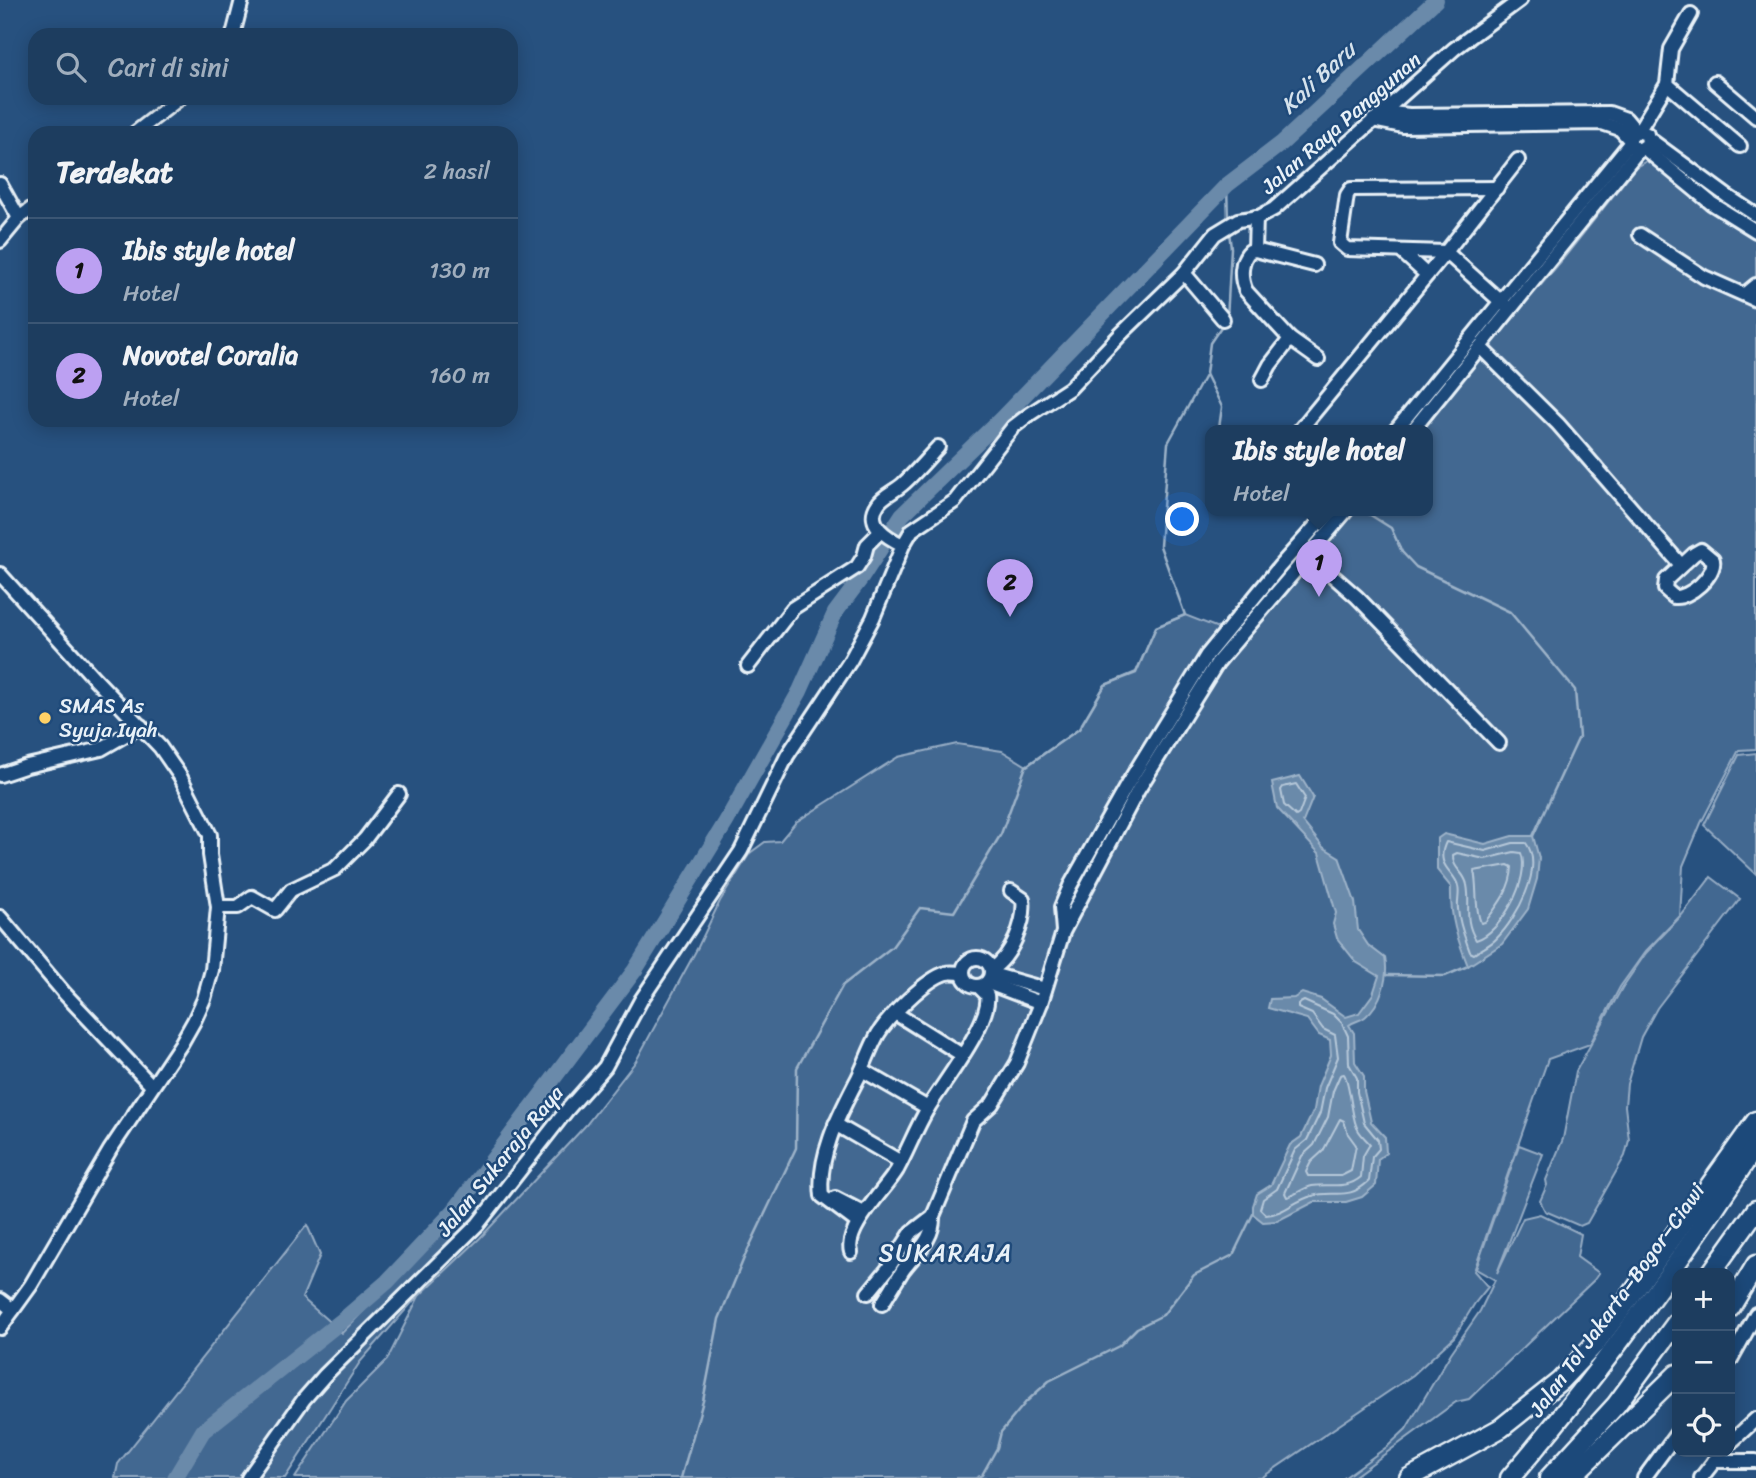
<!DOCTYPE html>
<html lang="id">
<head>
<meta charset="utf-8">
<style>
	:root { --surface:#1d3d5f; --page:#2a4868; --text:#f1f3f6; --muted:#a0aebd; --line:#3b5674; --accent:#bca0f2 }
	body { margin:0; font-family:Sriracha,sans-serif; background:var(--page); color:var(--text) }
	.controls { position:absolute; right:21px; bottom:21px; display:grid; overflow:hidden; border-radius:14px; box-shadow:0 4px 18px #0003 }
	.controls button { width:63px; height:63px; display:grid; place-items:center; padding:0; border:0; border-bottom:2px solid var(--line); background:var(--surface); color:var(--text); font:35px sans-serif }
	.you { position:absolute; left:1183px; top:520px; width:24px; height:24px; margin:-18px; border:5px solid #fff; border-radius:50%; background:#1a73e8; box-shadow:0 0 0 10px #1a73e833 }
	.badge { display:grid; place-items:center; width:46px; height:46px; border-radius:50%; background:var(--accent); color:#111; font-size:23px; font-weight:700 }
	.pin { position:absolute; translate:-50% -58px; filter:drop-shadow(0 2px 4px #0008) }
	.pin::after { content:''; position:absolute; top:37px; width:24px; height:21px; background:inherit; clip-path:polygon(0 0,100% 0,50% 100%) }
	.popup { position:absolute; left:1205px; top:425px; width:228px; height:91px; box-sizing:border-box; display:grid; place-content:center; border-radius:14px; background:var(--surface); filter:drop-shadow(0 2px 5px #0005); font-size:23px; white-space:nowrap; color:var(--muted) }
	.popup b { font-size:26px; color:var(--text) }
	.popup::after { content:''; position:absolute; left:50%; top:100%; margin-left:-14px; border:14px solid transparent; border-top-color:var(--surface) }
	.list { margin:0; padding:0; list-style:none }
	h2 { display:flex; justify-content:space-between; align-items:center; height:91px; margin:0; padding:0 28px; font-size:30px }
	h2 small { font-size:23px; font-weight:400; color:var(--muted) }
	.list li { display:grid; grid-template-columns:46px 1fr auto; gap:21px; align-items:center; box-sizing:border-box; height:105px; padding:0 28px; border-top:2px solid var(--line) }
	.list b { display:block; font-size:26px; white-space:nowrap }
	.list p { margin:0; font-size:23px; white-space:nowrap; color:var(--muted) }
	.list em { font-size:23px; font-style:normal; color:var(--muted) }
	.icon { flex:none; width:38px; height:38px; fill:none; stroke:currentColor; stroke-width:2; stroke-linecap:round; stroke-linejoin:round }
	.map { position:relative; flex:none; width:1756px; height:1478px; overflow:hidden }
	.search { position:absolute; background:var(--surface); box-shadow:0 4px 18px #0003; left:28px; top:28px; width:490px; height:77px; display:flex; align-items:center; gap:18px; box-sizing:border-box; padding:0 24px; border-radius:21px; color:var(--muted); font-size:26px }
	.panel { position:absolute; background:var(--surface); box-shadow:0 4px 18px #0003; left:28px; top:126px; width:490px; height:301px; border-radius:21px }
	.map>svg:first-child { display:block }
	.green { fill:#436891; stroke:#96acc4; stroke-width:2 }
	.water { fill:#6b8aaa; stroke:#9db3c9; stroke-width:2 }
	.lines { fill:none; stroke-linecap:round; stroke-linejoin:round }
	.shore { stroke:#b6c8d9; stroke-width:2 }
	.stream { stroke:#9db3c9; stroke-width:2.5 }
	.river { stroke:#6b8aaa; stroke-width:16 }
	.minor-casing { stroke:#e8f1f8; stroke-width:18 }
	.highway-casing { stroke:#e8f1f8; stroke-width:23 }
	.minor { stroke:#1f4a7a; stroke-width:12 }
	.highway { stroke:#1f4a7a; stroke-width:18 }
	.poi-dot { fill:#ffd166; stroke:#1f4a7a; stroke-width:2.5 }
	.labels { text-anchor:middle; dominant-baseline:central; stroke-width:5; stroke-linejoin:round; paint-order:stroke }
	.street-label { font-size:21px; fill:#e8f1f8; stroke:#1f4a7a }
	.poi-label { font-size:21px; fill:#e8f1f8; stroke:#1f4a7a; text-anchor:start }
	.water-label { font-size:23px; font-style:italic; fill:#d5e2ec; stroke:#1f4a7a }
	.quarter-label { font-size:24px; letter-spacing:2px; fill:#e8f1f8; stroke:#1f4a7a }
</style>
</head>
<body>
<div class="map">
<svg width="1756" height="1478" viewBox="0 0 1756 1478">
	<rect width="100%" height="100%" fill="#27517f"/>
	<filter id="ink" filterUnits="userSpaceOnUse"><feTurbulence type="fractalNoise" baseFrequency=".0143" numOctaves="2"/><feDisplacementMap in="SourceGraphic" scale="14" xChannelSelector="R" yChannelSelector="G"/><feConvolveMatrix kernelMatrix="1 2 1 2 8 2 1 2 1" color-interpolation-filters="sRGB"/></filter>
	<g filter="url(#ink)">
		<g class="green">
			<path d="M1650,159L1756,231V749L1739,750L1701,823L1683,866L1680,916L1645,952L1620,987L1590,1044L1548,1059L1474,1271L1488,1287L1475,1303L1454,1337L1413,1375L1261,1478H295L346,1401L387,1360L419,1296L480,1238L586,1125L636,1061L698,947L720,901L750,853L765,842L780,841L796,822L898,757L957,744L1002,751L1027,766L1079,729L1105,685L1136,672L1156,627L1185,615L1244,638L1351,511H1428V431H1417L1563,259L1636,167Z"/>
			<path d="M1756,753V874L1704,825L1739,755Z"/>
			<path d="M1711,877L1740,899L1657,1008L1641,1037L1627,1084L1625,1106L1629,1140L1625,1156L1587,1223L1580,1226L1545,1211L1540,1201L1547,1185L1546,1180L1563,1139L1576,1071L1622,988L1646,953L1681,916Z"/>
			<path d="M1519,1145L1543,1154L1497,1273L1523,1218L1540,1214L1581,1234L1577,1257L1599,1273L1594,1280L1469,1399L1456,1402L1352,1478H1344L1388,1446L1406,1429L1451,1353L1480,1311L1495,1280L1476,1269Z"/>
			<path d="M307,1225L320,1255L302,1298L342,1333L443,1230L458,1236L444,1266L360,1362L285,1478H115L118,1464Z"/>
		</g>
		<g class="water">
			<path d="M1300,776L1313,797L1303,822L1323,847L1339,857L1355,902L1358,930L1368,945L1385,958C1389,977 1381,1004 1365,1017C1360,1021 1354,1021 1349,1025L1354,1033L1355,1062L1364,1076V1091L1371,1122L1385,1137L1386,1153L1378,1159L1376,1185L1362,1197L1346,1202H1314L1277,1221L1263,1222L1253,1214V1206L1257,1194L1271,1185L1290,1145L1301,1137L1314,1110L1318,1086L1331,1055L1330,1040L1319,1035L1307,1019L1268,1008L1270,999L1294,998L1302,993L1321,999L1346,1017L1359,1013L1373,994L1379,976L1356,962L1337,938L1333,924L1336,913L1319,853L1277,808L1272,783Z"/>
			<path d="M1444,834L1485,844L1512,836H1533L1539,858L1537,879L1528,909L1502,944L1468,966C1457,938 1450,918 1451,887L1437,870V839Z"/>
		</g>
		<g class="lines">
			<g class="shore">
				<path d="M1296,784L1305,798L1299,814L1296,816L1284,805L1281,790L1283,787Z"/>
				<path d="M1446,842L1485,851L1513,843H1526C1545,868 1516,919 1497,938C1491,945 1481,949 1474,954L1470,952C1465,938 1459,924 1458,909C1457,902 1460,893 1458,886C1455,871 1434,867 1446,842Z"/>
				<path d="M1514,852L1521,853C1531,878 1501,933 1476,940C1463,919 1471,905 1467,885C1465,872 1452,869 1453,855L1457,853L1485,859Z"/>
				<path d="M1508,865L1512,867C1511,889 1498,905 1485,922L1481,923C1474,908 1478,887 1474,871Z"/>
				<path d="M1304,1001L1333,1014L1342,1023L1348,1036L1349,1064L1357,1078V1092L1364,1123L1378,1140L1379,1149L1372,1157L1369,1181C1347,1202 1335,1189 1312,1196C1295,1200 1284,1214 1266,1215L1260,1209L1263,1199L1277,1189L1295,1150L1307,1140L1320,1113L1325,1088L1338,1057L1335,1035L1323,1029L1312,1014L1298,1008V1004Z"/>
				<path d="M1344,1074C1350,1083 1351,1112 1356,1125C1358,1133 1365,1138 1370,1144L1363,1156L1361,1177C1346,1190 1330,1183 1312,1186C1303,1188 1295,1195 1287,1197L1285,1193L1302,1156L1314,1145L1328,1117L1333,1091L1340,1075Z"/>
				<path d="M1340,1119L1344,1121L1348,1134L1356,1145L1351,1171L1341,1176H1308L1306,1172L1311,1162L1323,1151Z"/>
			</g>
			<g class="stream">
				<path d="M1227,185L1228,222"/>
				<path d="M1227,319L1231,248L1229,232"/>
				<path d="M1221,431L1219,428L1222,407L1206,374L1210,343L1223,324"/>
				<path d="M1364,511L1391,528L1402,552L1416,567L1510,612L1575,690L1579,737L1533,836"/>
				<path d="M1386,975L1445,976L1468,966"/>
				<path d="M681,1478L703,1401L719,1319L744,1258L796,1148L797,1068L843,985L892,947L920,908L954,912L1001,834L1026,766L1079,729L1105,685L1136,673L1156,627L1185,615L1160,546L1168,443L1206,374"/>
				<path d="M976,1478L982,1475L997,1448L1001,1432L1026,1402L1049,1381L1119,1346L1137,1328L1163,1315L1194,1275L1233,1255L1253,1214"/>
			</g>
			<path class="river" d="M175,1478L203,1431L344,1319L387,1282L454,1211L635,970L726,822L800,691L835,613L862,577L902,515L1001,419L1227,185L1282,143L1436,0"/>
			<defs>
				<g id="minor">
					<path d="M233,35L242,0"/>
					<path d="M1715,82L1756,117"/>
					<path d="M1667,84L1740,146"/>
					<path d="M1383,112L1409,115L1609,113L1626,119L1636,131L1647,134L1648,144L1641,149H1636L1630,143V137L1636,131"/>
					<path d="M1373,120L1403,126L1602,123L1620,129L1629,139"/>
					<path d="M1639,130L1667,84L1671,49L1691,14"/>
					<path d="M135,133L180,98"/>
					<path d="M1648,138L1727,196L1756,215"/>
					<path d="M1644,148L1711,203L1756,231"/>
					<path d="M0,184L19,218"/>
					<path d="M1497,188L1351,189L1347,195L1340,243L1347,249L1446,252L1509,309"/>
					<path d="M1640,235L1704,277L1756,300"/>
					<path d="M0,241L19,218L35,206"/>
					<path d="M1255,250L1256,217"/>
					<path d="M1402,252L1427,275"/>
					<path d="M1314,265L1255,250L1250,251C1240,260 1240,279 1246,291L1290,339L1318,359"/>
					<path d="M1184,273L1223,319"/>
					<path d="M1745,294L1756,285"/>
					<path d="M1480,347L1558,424L1681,565"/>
					<path d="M1262,380L1270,365L1290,339"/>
					<path d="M1299,431L1446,252L1518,160"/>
					<path d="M1395,431L1630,143"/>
					<path d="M1412,431L1639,150"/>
					<path d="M903,545C888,538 864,524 878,504C883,495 896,491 904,483C916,472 927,459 938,447"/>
					<path d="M1701,550L1713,560C1716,575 1689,599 1674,597L1665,589L1666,580L1694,554Z"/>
					<path d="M1309,555L1357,597L1499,743"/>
					<path d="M0,574L95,679L160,747L180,776L210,835V855L218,907L212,970L204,999L194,1021L181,1044L110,1150L31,1285L0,1328"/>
					<path d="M748,666L793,608L857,567L864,556L867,545L880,532"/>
					<path d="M0,775L27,766L101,749L141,726"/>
					<path d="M218,907H238L252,897L275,910L291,890L335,869L365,839L399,794"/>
					<path d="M0,917L65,994L152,1086"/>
					<path d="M1063,931L1061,907L1070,886L1127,785L1207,655L1280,566L1329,511"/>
					<circle cx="977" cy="972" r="14"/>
					<path d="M992,969C1011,957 1026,922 1023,899L1011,891"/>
					<path d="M992,974L1045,989"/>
					<path d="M988,983L1041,1003"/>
					<path d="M895,1013L962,1055"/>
					<path d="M862,1070L928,1108"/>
					<path d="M835,1124L901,1162"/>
					<path d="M835,1198L864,1213"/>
					<path d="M858,1223L822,1196C817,1155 840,1113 858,1078C865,1064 870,1048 878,1034C889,1016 926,979 946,973C951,972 957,973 963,973"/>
					<path d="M851,1252C844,1229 885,1190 897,1170C908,1150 916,1128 928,1108C943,1083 992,1021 987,995L979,987"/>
					<path d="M868,1293L887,1270L912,1232L933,1216L973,1121L992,1104L1017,1063L1041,1003L1063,932L1138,790L1217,663L1346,511"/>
					<path d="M0,1300L13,1310"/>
					<path d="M882,1304C889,1293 896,1281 903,1270C916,1252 934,1240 933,1216"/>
					<path d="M1730,1361L1756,1314"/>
					<path d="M1730,1443L1756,1419"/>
					<path d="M1714,1461H1756"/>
					<path d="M248,1478L304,1399L325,1375L478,1224L567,1110L605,1067L641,1000L741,851L787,756L850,661L873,618L903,545L912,530L955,501L1013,427L1030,414L1070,388L1121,334L1184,273L1215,234L1238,220L1259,217L1274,209L1454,49L1520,0"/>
					<path d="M1644,1478L1677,1433"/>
					<path d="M1701,1478L1719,1455"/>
				</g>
				<g id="highway">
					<path d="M1711,1273L1756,1210"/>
					<path d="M1730,1308L1756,1265"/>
					<path d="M1409,1478L1501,1428L1560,1381L1595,1344L1620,1311L1756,1121"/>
					<path d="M1510,1478C1600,1373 1681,1261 1756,1145"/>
					<path d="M1549,1478L1616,1405L1677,1322"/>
					<path d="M1570,1478L1677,1374"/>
				</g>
			</defs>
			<use href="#minor" class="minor-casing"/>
			<use href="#highway" class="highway-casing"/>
			<use href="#minor" class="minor"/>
			<use href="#highway" class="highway"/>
		</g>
	</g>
	<circle class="poi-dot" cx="45" cy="718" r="7"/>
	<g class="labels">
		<g class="street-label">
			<text transform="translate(1341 123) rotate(-41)">Jalan Raya Panggunan</text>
			<text transform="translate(500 1161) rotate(-51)">Jalan Sukaraja Raya</text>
			<text transform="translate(1617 1300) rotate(-54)">Jalan Tol Jakarta–Bogor–Ciawi</text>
		</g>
		<g class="poi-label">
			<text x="59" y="706">SMAS As<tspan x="59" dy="24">Syuja Iyah</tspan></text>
		</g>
		<g class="water-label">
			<text transform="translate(1318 78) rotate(-43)">Kali Baru</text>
		</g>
		<g class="quarter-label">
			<text x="946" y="1253">SUKARAJA</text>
		</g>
	</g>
</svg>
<div class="controls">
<button>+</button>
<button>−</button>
<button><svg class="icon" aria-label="locate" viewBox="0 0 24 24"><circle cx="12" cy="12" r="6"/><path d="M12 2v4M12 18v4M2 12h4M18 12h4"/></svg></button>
</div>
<div class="you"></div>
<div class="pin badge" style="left:1319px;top:597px">1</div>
<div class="popup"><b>Ibis style hotel</b>Hotel</div>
<div class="pin badge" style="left:1010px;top:617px">2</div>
<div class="search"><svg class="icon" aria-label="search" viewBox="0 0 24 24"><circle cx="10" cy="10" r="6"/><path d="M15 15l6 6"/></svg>Cari di sini</div>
<section class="panel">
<h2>Terdekat<small>2 hasil</small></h2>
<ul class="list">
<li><span class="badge">1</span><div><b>Ibis style hotel</b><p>Hotel</p></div><em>130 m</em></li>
<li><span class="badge">2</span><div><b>Novotel Coralia</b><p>Hotel</p></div><em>160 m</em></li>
</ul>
</section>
</div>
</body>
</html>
